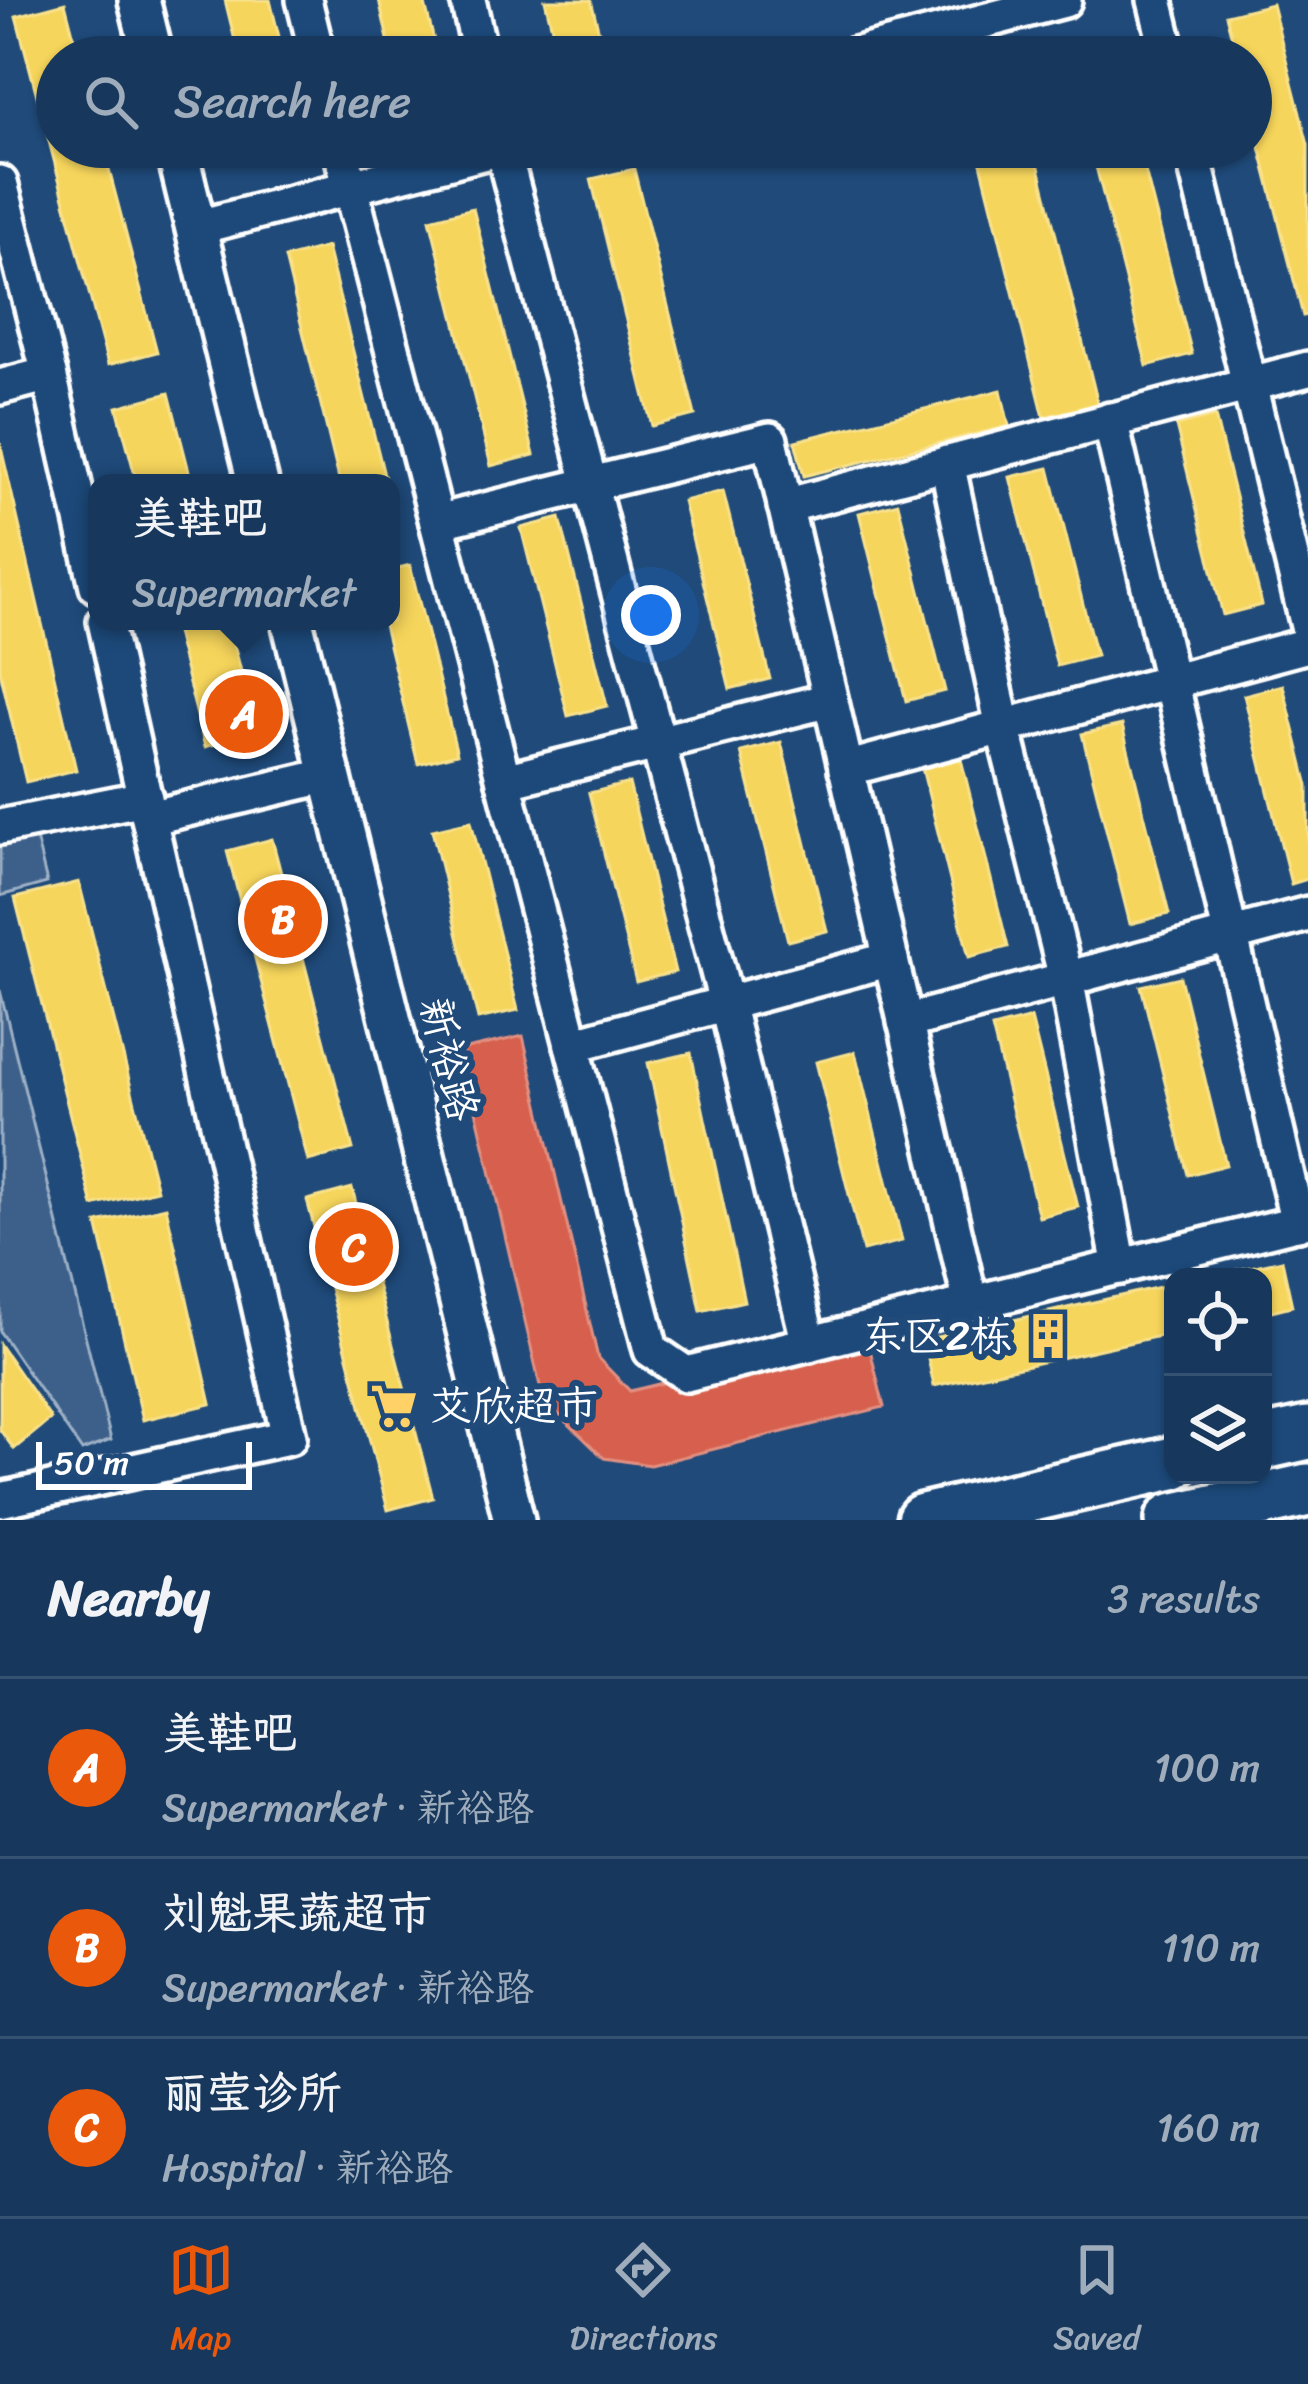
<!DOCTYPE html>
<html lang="en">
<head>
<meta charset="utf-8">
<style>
	:root { --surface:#17385c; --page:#244365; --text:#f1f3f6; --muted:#9eacbb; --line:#365272; --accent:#ea580c }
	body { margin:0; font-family:Sriracha,"LXGW WenKai TC",sans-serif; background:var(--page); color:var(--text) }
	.controls { position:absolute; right:36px; bottom:36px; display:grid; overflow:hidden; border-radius:24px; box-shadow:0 3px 9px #0004 }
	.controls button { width:108px; height:108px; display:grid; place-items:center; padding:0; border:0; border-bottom:3px solid var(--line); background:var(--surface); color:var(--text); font:60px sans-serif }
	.scale { position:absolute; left:36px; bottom:30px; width:216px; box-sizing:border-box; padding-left:12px; border:6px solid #fff; border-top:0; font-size:33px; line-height:42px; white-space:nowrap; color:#fff; -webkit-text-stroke:9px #1f4a7a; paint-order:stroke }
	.you { position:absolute; left:651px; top:615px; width:42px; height:42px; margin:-30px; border:9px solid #fff; border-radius:50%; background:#1a73e8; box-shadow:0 0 0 18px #1a73e833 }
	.badge { display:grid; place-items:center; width:78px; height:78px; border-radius:50%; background:var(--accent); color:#fff; font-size:39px; font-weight:700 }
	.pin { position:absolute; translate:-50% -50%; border:6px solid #fff; box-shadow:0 3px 12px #0006 }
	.popup { position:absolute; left:88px; top:474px; width:312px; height:156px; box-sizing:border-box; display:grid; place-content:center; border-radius:24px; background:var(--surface); filter:drop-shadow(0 3px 9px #0005); font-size:39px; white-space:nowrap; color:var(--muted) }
	.popup b { font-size:45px; color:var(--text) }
	.popup::after { content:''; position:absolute; left:50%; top:100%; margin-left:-24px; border:24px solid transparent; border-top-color:var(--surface) }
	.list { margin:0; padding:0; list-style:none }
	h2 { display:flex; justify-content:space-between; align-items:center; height:156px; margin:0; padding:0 48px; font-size:51px }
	h2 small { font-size:39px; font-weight:400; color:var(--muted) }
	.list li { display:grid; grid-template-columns:78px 1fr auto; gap:36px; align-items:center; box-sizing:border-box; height:180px; padding:0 48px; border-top:3px solid var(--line) }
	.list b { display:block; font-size:45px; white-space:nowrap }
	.list p { margin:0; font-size:39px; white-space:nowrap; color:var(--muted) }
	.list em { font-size:39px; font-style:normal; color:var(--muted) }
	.icon { flex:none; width:66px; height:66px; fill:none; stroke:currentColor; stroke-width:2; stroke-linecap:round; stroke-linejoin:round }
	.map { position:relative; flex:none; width:1308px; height:1520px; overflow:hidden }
	.search { position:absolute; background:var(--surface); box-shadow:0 3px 9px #0004; left:36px; right:36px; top:36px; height:132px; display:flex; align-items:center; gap:30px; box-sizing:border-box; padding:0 42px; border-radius:66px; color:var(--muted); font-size:45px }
	.sheet { height:696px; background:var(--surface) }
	nav { display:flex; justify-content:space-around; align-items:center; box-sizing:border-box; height:168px; border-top:3px solid var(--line); background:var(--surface); font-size:33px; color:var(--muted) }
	nav a { display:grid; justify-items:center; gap:6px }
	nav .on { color:var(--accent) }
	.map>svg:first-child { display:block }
	.green { fill:#3c618b; stroke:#9eb0c5; stroke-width:3 }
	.homes { fill:#f6d55c; stroke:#f9e28d; stroke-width:3 }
	.shops { fill:#d6604d; stroke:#e29082; stroke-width:3 }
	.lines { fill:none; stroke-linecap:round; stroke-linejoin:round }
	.minor-casing { stroke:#fff; stroke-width:42 }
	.tertiary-casing { stroke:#fff; stroke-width:48 }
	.primary-casing { stroke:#fff; stroke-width:60 }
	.minor { stroke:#1f4a7a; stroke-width:33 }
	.tertiary { stroke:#1f4a7a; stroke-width:39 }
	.primary { stroke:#1f4a7a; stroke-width:51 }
	.labels { text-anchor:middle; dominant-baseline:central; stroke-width:12; stroke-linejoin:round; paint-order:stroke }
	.street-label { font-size:42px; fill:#fff; stroke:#1f4a7a }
	.poi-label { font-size:42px; fill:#fff; stroke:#1f4a7a; text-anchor:end }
</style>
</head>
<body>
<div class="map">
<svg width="1308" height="1520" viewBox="0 0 1308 1520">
	<rect width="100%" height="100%" fill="#1f4a7a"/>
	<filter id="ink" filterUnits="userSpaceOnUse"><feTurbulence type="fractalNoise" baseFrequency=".00833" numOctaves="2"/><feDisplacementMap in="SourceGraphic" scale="24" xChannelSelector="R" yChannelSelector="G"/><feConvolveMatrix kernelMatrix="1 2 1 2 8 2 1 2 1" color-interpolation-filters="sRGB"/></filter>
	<g filter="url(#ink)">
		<g class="green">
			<path d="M36,838L47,883L0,896V847Z"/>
			<path d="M0,990L111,1440L82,1451L0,1332Z"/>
		</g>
		<g class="homes">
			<path d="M225,0H270L284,57H239Z"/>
			<path d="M379,0H424L438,57H392Z"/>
			<path d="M545,0H591L605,57H559Z"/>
			<path d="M65,3L79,57H57V147H103L157,352L108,365L16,16Z"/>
			<path d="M1272,4L1308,145V315L1303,316L1251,112V57H1237L1226,15Z"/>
			<path d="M977,147H1034L1098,404L1044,417Z"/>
			<path d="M1091,147H1139L1192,354L1147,366Z"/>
			<path d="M634,169L695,415L652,426L591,179Z"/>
			<path d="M473,208L534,455L491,466L430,219Z"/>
			<path d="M327,247L386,483H340L285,258Z"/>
			<path d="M1001,390L1009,426L804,476L795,441Z"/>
			<path d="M169,393L192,483H137L117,407Z"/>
			<path d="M1215,416L1262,605L1223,615L1176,426Z"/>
			<path d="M0,443L76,770L26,782L0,671Z"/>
			<path d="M1049,468L1096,656L1057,666L1010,477Z"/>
			<path d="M723,491L770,679L730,689L683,501Z"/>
			<path d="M898,503L945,691L906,701L859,513Z"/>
			<path d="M560,518L607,706L568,716L521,528Z"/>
			<path d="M410,565L457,754L418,764L383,621H391V570Z"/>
			<path d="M173,621H228L257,733L205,747Z"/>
			<path d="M1283,685L1308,786V879L1291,884L1244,695Z"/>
			<path d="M1122,725L1169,914L1130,924L1082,734Z"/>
			<path d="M781,742L827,931L788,941L741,752Z"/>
			<path d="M961,759L1008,947L969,957L922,768Z"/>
			<path d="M629,783L675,972L636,982L589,793Z"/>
			<path d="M471,821L518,1010L478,1019L432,830Z"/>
			<path d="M272,839L353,1149L308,1161L227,851Z"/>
			<path d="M79,882L157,1190L93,1206L15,898Z"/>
			<path d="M1180,977L1226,1165L1188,1175L1141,986Z"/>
			<path d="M1031,1018L1078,1207L1039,1217L992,1028Z"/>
			<path d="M855,1052L902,1241L863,1251L816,1062Z"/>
			<path d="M691,1053L744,1301L701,1311L648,1063Z"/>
			<path d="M352,1188L433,1498L388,1510L307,1200Z"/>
			<path d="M166,1207L211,1404L143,1420L97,1223Z"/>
			<path d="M1282,1260L1292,1306L1263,1313V1277H1205Z"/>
			<path d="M1173,1284V1333L934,1386L924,1340Z"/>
			<path d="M0,1345L51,1419L14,1449L0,1430Z"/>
		</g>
		<path class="shops" d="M523,1036L598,1358L630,1391L866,1333L884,1407L650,1465L604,1458L543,1399L462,1050Z"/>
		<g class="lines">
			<defs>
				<g id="minor">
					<path d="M304,0L318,57"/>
					<path d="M468,0L481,57"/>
					<path d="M1155,0L1169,57"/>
					<path d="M847,57L1064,0"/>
					<path d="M340,147L651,1350L686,1374L1308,1220"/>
					<path d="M502,147L726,1002L809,1344"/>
					<path d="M1191,147L1308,626"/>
					<path d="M0,183L49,374"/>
					<path d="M195,228L504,147"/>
					<path d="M0,387L49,374L97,586"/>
					<path d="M1110,420L1298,1223"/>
					<path d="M947,463L1003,727L1066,978L1120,1267"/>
					<path d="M785,506L1308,369"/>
					<path d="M437,522L770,440L971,1304"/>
					<path d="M105,621L149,818L330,775"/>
					<path d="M846,769L1308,645"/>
					<path d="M504,781L830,700"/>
					<path d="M0,827L145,798"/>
					<path d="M905,1022L1308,914"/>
					<path d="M572,1045L891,959"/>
					<path d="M0,1500L289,1437L149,818"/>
				</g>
				<g id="tertiary">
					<path d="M139,0L153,57"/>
					<path d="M176,147L258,483"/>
					<path d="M292,621L514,1520"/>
				</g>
				<g id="primary">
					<path d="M1263,1443L1308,1433"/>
					<path d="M923,1520L1173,1463"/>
					<path d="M1172,1520L1308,1490"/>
				</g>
			</defs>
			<use href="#minor" class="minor-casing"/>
			<use href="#tertiary" class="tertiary-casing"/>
			<use href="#primary" class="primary-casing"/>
			<use href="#minor" class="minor"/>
			<use href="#tertiary" class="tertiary"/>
			<use href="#primary" class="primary"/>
		</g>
	</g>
	<defs>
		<symbol id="building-bare" viewBox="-9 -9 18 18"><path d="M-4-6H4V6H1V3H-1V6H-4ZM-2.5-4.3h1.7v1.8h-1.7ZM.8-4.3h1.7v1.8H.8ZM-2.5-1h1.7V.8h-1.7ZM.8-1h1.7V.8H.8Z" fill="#ffd166" stroke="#1f4a7a" stroke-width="2.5" paint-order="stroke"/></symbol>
		<symbol id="supermarket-bare" viewBox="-9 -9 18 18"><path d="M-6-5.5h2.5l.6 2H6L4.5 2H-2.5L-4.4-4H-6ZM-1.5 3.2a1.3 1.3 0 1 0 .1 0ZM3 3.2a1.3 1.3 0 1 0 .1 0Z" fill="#ffd166" stroke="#1f4a7a" stroke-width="2.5" paint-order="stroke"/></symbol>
	</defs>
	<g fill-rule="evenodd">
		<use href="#building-bare" x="1015" y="1303" width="66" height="66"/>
		<use href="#supermarket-bare" x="361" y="1373" width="66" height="66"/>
	</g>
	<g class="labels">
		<g class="street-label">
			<text transform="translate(449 1059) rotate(76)">新裕路</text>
		</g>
		<g class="poi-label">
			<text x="1012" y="1336">东区2栋</text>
			<text x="430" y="1406" text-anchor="start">艾欣超市</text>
		</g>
	</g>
</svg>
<div class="controls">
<button><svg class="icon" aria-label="locate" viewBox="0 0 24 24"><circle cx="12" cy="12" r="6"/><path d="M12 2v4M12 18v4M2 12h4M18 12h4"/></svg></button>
<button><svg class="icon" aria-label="layers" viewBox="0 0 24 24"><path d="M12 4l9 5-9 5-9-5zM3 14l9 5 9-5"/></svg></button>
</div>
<div class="scale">50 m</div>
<div class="you"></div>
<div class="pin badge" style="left:244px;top:714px">A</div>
<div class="popup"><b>美鞋吧</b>Supermarket</div>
<div class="pin badge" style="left:283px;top:919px">B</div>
<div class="pin badge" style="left:354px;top:1247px">C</div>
<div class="search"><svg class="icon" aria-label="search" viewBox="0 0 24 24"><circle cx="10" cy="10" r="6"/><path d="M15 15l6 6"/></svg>Search here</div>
</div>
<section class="sheet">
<h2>Nearby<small>3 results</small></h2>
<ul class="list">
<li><span class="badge">A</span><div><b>美鞋吧</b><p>Supermarket · 新裕路</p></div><em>100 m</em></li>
<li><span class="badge">B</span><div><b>刘魁果蔬超市</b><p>Supermarket · 新裕路</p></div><em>110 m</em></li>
<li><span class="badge">C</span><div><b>丽莹诊所</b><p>Hospital · 新裕路</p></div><em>160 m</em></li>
</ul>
</section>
<nav>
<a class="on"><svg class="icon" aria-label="map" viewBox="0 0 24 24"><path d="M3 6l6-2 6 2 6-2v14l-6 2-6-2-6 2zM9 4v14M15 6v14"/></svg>Map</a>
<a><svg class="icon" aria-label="directions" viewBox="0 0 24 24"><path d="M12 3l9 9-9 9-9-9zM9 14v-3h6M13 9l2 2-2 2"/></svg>Directions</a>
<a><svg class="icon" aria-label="saved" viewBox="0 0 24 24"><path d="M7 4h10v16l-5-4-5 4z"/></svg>Saved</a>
</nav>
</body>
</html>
